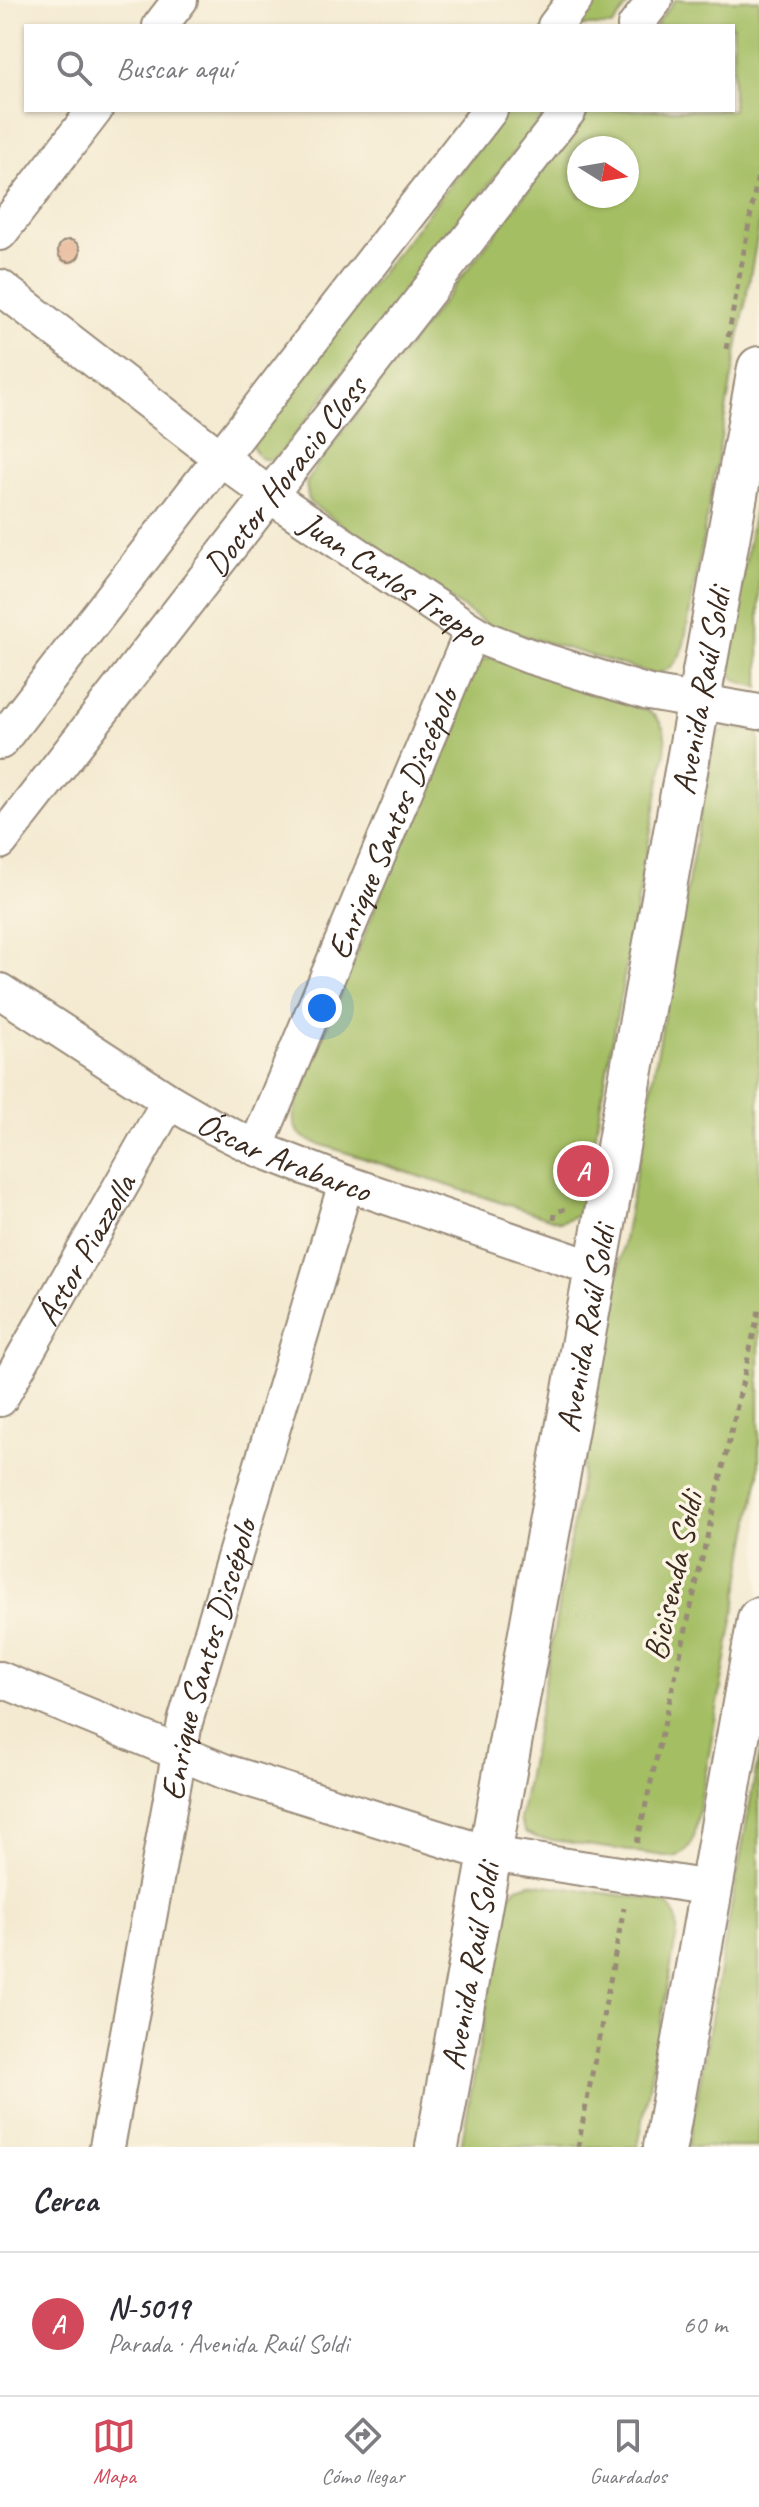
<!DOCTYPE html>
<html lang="es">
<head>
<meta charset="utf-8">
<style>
	:root { --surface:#fff; --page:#f2f2f3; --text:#2b2b33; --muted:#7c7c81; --line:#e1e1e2; --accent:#d1495b }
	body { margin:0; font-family:Caveat,sans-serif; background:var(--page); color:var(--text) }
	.compass { position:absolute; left:567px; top:136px; width:72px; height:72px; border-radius:50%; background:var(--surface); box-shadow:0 2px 6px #0004; rotate:101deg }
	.you { position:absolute; left:322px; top:1008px; width:28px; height:28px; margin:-20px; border:6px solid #fff; border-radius:50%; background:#1a73e8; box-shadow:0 0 0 12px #1a73e833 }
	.badge { display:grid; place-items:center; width:52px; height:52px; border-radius:50%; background:var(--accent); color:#fff; font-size:26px; font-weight:700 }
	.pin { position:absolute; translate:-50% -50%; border:4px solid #fff; box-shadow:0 2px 8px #0006 }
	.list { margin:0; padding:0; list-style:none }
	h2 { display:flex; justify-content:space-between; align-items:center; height:104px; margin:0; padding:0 32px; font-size:34px }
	h2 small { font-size:26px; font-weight:400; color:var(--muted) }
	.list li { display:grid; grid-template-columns:52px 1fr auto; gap:24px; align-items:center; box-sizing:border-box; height:144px; padding:0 32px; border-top:2px solid var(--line) }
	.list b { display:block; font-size:30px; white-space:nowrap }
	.list p { margin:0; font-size:26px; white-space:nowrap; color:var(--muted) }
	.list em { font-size:26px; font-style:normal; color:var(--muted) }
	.icon { flex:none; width:44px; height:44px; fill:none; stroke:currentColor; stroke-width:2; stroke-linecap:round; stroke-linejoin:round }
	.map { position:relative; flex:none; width:759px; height:2147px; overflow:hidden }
	.search { position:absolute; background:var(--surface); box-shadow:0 2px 6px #0004; left:24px; right:24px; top:24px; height:88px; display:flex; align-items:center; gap:20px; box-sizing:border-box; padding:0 28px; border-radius:0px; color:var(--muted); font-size:30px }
	.sheet { height:248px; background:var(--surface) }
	nav { display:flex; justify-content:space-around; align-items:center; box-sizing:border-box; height:112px; border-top:2px solid var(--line); background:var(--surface); font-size:22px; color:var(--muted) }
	nav a { display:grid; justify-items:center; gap:4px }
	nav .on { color:var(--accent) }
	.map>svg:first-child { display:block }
	.green { fill:#a4be64; stroke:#707441; stroke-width:2; fill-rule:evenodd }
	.building { fill:#dc9368 }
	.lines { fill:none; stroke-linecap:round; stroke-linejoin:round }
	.minor-casing { stroke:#988a78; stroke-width:38 }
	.major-casing { stroke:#988a78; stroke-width:46 }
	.path { stroke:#988a78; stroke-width:5; stroke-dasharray:6 6; stroke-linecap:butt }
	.minor { stroke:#fff; stroke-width:34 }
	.major { stroke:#fff; stroke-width:42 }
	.labels { text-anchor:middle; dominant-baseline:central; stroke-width:7; stroke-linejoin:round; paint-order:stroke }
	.street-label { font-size:34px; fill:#3b2a1e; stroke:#fcf5e5 }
</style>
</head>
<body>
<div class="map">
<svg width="759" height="2147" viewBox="0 0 759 2147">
	<rect width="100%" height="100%" fill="#fcf5e5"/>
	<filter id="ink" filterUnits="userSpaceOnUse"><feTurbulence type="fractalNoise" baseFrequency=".0125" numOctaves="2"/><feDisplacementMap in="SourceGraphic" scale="16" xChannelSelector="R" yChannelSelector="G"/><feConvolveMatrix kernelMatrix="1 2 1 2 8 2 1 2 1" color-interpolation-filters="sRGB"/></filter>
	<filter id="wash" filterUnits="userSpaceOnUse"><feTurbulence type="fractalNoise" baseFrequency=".006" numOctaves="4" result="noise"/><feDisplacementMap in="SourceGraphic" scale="32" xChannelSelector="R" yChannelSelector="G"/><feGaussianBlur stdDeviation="1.8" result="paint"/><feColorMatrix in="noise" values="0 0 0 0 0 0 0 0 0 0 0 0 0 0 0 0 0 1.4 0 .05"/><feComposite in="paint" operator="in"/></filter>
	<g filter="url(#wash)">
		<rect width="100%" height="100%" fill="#f4ead1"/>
		<g class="green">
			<path d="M593,0H632L612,26H573Z"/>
			<path d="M675,0H759V227L684,644C679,661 671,672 653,674L488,625L309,502L306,484L315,468L590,110H733V26H655ZM579,148H627V196H579Z"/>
			<path d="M508,110H547L279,455L270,460L260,458L252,446L254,437Z"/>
			<path d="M759,482V687C741,683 730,682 728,661Z"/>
			<path d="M486,658H494L645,710C664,719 667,734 665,753L583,1201L575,1216L561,1222L310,1141C291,1132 291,1117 298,1098L471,672L476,664Z"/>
			<path d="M729,728L759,732V1475L694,1838C690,1849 684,1856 672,1857L538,1838L525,1832L520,1820L713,743L719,733Z"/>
			<path d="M759,1753V2147H688Z"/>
			<path d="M530,1883L656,1900C674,1905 678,1916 677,1933L638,2147H461L506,1900L517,1887Z"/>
		</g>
		<g id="blocks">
			<circle class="building" cx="69" cy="251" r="11"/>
		</g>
	</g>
	<g filter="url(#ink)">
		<use href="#blocks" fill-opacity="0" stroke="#988a78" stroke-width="2"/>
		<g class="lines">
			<defs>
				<g id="minor">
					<path d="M160,26L180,0"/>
					<path d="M555,26L575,0"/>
					<path d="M635,26L655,0"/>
					<path d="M0,233L95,110"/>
					<path id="s1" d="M0,287L269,495L472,631L488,640L529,656L649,693L759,712"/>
					<path d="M0,742L490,110"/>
					<path id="s2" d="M0,842L569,110"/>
					<path id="s3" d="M0,991L169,1101L212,1126L256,1148L346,1183L596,1269"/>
					<path id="s4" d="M256,1148L472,631"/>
					<path id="s5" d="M0,1399L169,1101"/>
					<path d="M0,1679L226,1772L490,1854L711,1888"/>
					<path id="s6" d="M107,2147L185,1722L346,1183"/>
				</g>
				<g id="major">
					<path id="s7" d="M437,2147L759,368"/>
					<path d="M665,2147L759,1619"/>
				</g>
			</defs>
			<use href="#minor" class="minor-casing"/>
			<use href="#major" class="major-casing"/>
			<g class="path">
				<path d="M726,349L759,169"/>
				<path d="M554,1220L555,1213L569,1207"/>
				<path d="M637,1843L759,1310"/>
				<path d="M578,2147L624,1908"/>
			</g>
			<use href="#minor" class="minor"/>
			<use href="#major" class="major"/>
		</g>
	</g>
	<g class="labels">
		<g class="street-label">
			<text stroke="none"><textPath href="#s2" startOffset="464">Doctor Horacio Closs</textPath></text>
			<text stroke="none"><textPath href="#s1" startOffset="490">Juan Carlos Treppo</textPath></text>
			<text stroke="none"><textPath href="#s7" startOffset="1480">Avenida Raúl Soldi</textPath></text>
			<text stroke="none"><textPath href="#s4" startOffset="352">Enrique Santos Discépolo</textPath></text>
			<text stroke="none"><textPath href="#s3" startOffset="330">Óscar Arabarco</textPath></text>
			<text stroke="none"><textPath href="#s5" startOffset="172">Ástor Piazzolla</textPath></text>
			<text stroke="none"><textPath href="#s7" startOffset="832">Avenida Raúl Soldi</textPath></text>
			<text transform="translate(673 1576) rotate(-77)">Bicisenda Soldi</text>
			<text stroke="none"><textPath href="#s6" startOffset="498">Enrique Santos Discépolo</textPath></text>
			<text stroke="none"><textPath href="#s7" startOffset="184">Avenida Raúl Soldi</textPath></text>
		</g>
	</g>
</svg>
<svg class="compass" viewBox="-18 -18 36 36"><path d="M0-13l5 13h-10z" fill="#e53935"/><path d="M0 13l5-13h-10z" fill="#7c7c81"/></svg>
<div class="you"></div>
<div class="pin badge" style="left:583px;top:1171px">A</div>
<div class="search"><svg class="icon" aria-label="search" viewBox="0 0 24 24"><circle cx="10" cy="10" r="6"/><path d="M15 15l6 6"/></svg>Buscar aquí</div>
</div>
<section class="sheet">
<h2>Cerca<small></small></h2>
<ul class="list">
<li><span class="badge">A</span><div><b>N-5019</b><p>Parada · Avenida Raúl Soldi</p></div><em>60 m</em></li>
</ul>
</section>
<nav>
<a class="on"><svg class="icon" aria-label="map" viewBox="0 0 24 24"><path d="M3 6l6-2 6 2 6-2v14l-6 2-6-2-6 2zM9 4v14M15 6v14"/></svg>Mapa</a>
<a><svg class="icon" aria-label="directions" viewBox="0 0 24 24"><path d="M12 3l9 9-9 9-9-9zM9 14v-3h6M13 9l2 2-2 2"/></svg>Cómo llegar</a>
<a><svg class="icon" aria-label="saved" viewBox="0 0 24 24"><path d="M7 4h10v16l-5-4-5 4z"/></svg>Guardados</a>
</nav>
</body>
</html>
